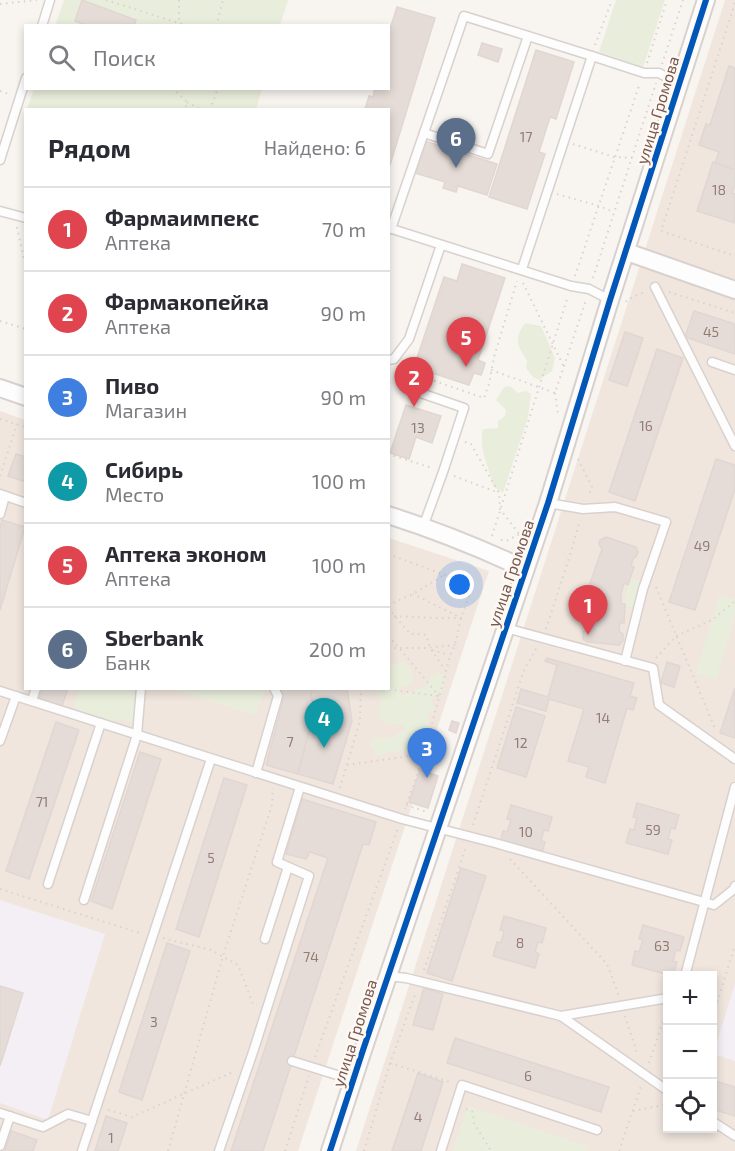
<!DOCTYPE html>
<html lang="ru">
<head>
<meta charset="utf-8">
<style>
	:root { --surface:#fff; --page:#f7f7f7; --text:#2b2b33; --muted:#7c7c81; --line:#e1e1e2; --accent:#a48f88 }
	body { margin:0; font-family:"Exo 2",sans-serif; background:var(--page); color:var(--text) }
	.controls { position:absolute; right:18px; bottom:18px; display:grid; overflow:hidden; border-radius:0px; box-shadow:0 3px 9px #0003 }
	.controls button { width:54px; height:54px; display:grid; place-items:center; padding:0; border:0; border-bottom:2px solid var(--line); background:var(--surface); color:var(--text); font:30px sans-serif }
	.you { position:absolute; left:460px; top:585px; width:21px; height:21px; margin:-15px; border:4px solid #fff; border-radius:50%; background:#1a73e8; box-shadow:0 0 0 9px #1a73e833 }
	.badge { display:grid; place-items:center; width:39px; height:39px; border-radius:50%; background:var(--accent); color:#fff; font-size:20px; font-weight:700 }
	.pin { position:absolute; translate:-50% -50px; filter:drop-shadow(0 2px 3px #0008) }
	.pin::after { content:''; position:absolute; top:32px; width:21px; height:18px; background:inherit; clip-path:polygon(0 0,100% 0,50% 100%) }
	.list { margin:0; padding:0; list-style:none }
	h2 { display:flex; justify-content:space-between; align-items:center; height:78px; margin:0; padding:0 24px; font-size:26px }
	h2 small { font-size:20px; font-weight:400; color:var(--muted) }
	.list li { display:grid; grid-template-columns:39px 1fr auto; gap:18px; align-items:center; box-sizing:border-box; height:84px; padding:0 24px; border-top:2px solid var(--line) }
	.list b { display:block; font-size:22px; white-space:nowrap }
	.list p { margin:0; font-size:20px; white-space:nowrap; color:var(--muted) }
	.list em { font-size:20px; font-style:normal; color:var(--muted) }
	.icon { flex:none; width:33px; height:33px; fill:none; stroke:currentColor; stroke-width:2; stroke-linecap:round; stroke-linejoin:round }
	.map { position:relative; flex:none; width:735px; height:1151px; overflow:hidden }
	.search { position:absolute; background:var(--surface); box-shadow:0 3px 9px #0003; left:24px; top:24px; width:366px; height:66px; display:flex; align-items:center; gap:15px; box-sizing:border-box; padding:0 21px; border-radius:0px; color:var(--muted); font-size:22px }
	.panel { position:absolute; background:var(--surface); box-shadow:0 3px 9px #0003; left:24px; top:108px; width:366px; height:582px; border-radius:0px }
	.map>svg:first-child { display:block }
	.residential { fill:#f0e6de; fill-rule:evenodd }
	.education { fill:#f4eef5 }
	.green { fill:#e9eedc }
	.building { fill:#e5dcd7; stroke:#e1d6d2; stroke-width:1.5 }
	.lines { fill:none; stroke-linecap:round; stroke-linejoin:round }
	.lane-casing { stroke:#d8d1ce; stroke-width:11 }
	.street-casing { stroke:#d8d1ce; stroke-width:20 }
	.path { stroke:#dad2d0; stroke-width:2; stroke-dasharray:1.5 4.5; stroke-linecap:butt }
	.lane { stroke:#fefdfd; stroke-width:8 }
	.street { stroke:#fefdfd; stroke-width:16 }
	.cycleway-casing { stroke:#fef8f3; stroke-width:10 }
	.cycleway { stroke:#0057b8; stroke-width:6 }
	.labels { text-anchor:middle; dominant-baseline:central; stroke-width:5; stroke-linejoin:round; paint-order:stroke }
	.number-label { font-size:14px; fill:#947b74 }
	.street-label { font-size:16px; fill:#775850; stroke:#fef8f3 }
</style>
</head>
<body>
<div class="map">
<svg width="735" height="1151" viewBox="0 0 735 1151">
	<rect width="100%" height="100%" fill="#f8f4f0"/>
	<g class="residential">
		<path d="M725,0H735V1151H356ZM668,976H712V1128H668Z"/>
		<path d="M0,411L25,420L26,688H388L389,538L489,571L298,1151H0Z"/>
	</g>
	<g class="education">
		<path d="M0,900L105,934L48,1120L0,1103Z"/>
		<path d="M735,984V1061L713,1054Z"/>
	</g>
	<g class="green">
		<path d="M64,0H288L280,25L55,26Z"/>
		<path d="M616,0H665L643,67L599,52Z"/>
		<path d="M34,89V88L262,89L256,109H27Z"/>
		<path d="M525,323L541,326L555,358L552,371L539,380L533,377L526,368L527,361C518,345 513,340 525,323Z"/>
		<path d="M510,386L518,393L526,391L531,394L528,417L503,493L493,486C489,465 478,450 483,429L498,428V421L505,416L506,410L496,400L504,387Z"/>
		<path d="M629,578L646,582L641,608L624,606Z"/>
		<path d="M720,594L735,599V615L716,679L696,673Z"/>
		<path d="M400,662L408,664L414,676L409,686L401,687L398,692L403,696C412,689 415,692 422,688C427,684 431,677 436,673L444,674V685L441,692L433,696L432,702L435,710L428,713C428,728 435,736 418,744L422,751L416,754H407L405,751L389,752L380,756H374L375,750L370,745L374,738L388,739L406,730L401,724L383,723L378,714L381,702L375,689L388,688L389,671L392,665Z"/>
		<path d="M263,688L265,691L255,715L172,689Z"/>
		<path d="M79,689H136L133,723L116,718L114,723L78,711L74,706Z"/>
		<path d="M468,1106L588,1147L586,1151H453Z"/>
	</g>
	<g class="building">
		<path d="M82,0L136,20L134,26H87L75,21Z"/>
		<path d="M397,7L435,18L390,165L388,164V110H365L369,96L373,97L375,88H388V35Z"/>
		<path d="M482,43L502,49L498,62L478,55Z"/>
		<path d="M536,50L574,62L556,119L550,117L539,152L545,154L527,209L489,197Z"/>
		<path d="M729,66L735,68V170L715,163L719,152L699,145L706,124L710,125Z"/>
		<path d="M425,141L497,164L487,195L458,186L456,192L443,188L445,182L415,173Z"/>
		<path d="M713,162L735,170V185L732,193L735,194V223L697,211Z"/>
		<path d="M462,264L505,278L478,360L485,363L483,370L481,375L474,373L469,385L414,367L444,277L457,281Z"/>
		<path d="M694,311L735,324V354L685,337Z"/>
		<path d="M625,332L643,338L627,386L609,380Z"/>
		<path d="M657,349L683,358L635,501L609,492Z"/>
		<path d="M406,405L441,416L432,443L416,437L409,459L390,453Z"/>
		<path d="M16,454L26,457V482L8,476Z"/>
		<path d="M716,459L735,465V489L695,610L669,602Z"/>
		<path d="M2,520L25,527L0,610V528Z"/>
		<path d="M606,537L636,547L638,552L636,557L633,559L631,566L634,567L628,585L624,583L621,594V604H625L624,623H620L619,631L623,634V641L619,645L588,642L583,639V632L587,629L589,586L602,549L599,544L600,540Z"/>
		<path d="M547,658L634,683L630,696L637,698L633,710L627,708L605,783L586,777L589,767L568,761L584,709L549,699L546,711L517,703L521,689L548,697L557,665L545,661Z"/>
		<path d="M667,662L680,666L674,687L661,683Z"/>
		<path d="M43,688H68L62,706L39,699Z"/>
		<path d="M279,688H311L313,716L298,774L266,765L283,701Z"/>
		<path d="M311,688H347L352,721L333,784L298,774L313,716Z"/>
		<path d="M735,688V738L720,733Z"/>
		<path d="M516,707L545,716L526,777L497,768Z"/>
		<path d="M452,721L459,723L456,733L449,730Z"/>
		<path d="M56,722L79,730L29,879L6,871Z"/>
		<path d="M140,752L161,759L112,909L91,901Z"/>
		<path d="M420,770L438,776L428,808L409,802Z"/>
		<path d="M224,778L247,785L199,937L176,929Z"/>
		<path d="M302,799L376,822L369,845L363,844L263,1151H231L328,858L310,852L306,859L286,854Z"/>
		<path d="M637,803L679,815L675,829L671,828L668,839L672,840L668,854L626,843L630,829L634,830L637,818L633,817Z"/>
		<path d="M511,805L552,817L548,831L544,830L541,841L545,842L541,856L500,845L503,831L507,832L511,820L507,819Z"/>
		<path d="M461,868L486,876L452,981L427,973Z"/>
		<path d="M504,916L546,928L542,943L538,942L535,952L539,954L535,968L493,956L497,942L501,943L504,931L500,930Z"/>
		<path d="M643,925L684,937L680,951L676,950L673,961L677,962L673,976L632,965L635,951L639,952L643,940L639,939Z"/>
		<path d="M167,943L190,951L142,1100L119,1092Z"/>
		<path d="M0,986L23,993L0,1066Z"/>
		<path d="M424,988L443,994L433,1030L413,1025Z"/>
		<path d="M455,1038L609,1087L601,1112L447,1063Z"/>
		<path d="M418,1073L443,1082L421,1151H392Z"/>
		<path d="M712,1080L735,1087V1116L712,1109Z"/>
		<path d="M106,1116L127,1123L118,1151H95Z"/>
		<path d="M11,1131L37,1140L33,1151H5Z"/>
	</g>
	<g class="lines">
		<defs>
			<g id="lane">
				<path d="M42,26L50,0"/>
				<path d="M424,133L488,154L528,36"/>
				<path d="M0,160L26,78"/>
				<path d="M0,211L26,218"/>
				<path d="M389,228L571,286L589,289L610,300"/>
				<path d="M391,229L464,16L592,56"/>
				<path d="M522,269L592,56L644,73H659L679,84"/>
				<path d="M655,287L735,446"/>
				<path d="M388,360L394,359L409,339L441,245"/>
				<path d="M712,362L735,370"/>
				<path d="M415,391L464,408L443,472L423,527"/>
				<path d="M0,494L26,503"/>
				<path d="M548,503L583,509L615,507L666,522L643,589L625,661"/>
				<path d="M0,514L5,496"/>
				<path d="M506,628L653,668L659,705L735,759"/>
				<path d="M0,691L402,819L495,843L704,902L714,905L734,889L735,886"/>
				<path d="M32,701L36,688"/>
				<path d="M0,741L16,696"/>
				<path d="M256,773L278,696L274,688"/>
				<path d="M48,884L101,723"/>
				<path d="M84,900L137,735L141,688"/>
				<path d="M265,939L288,867"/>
				<path d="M388,976L406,978L561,1016L668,1091"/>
				<path d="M685,976L735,787"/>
				<path d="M561,1016L668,998"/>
				<path d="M292,1061L353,1080"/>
				<path d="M0,1113L43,1127L68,1114L92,1121"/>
				<path d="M712,1121L735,1136"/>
				<path d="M0,1146L10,1116"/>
				<path d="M82,1151L211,759"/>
				<path d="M219,1151L254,1049L309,876L277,862L300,787"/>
				<path d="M441,1151L462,1085L597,1130"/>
			</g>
			<g id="street">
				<path d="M627,252L735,290"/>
				<path d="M0,388L26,397"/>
				<path d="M388,515C435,530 480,548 525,569"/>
				<path d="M330,1151L362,1053L548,503L610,300L706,0"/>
			</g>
		</defs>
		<use href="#lane" class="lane-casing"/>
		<use href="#street" class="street-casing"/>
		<g class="path">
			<path d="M106,0L188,26"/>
			<path d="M179,0V26"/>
			<path d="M735,3L661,231L735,256"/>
			<path d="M0,4L37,0"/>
			<path d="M216,26L223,0"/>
			<path d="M595,45L612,0"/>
			<path d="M647,63L667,0"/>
			<path d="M662,64L683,0"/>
			<path d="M172,88L187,102L185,110"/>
			<path d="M0,91L9,94"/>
			<path d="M187,102L201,110"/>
			<path d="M210,110L218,88"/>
			<path d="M573,144L614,157L632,158"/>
			<path d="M557,194L599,206L614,212"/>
			<path d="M17,227L26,268"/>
			<path d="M575,276L640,83"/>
			<path d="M593,278L656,83"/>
			<path d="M523,283L564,367"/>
			<path d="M669,292L735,313"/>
			<path d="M626,302L627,300L644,292"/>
			<path d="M0,321L26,329"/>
			<path d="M400,369L484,398L489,384L494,357L517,281"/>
			<path d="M491,370L555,393L586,300"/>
			<path d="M555,393L558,415"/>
			<path d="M0,419L26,427"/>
			<path d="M465,442L471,444L499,493L500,509L520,535"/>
			<path d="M388,454L432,468"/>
			<path d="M578,459L592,487L588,497"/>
			<path d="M0,476L17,424"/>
			<path d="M454,476L499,493"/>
			<path d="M492,536L568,296"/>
			<path d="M501,540L506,541L520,534"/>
			<path d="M388,554L473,585L461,618L455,645L450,656L424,754L405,809"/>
			<path d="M656,587L716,731"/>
			<path d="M388,605L413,594L444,575"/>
			<path d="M388,608L410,634H421L426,635L430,648L445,670"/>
			<path d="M388,616L436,618H461L413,594"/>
			<path d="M546,629L571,552L580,520"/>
			<path d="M388,636L400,649L439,696"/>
			<path d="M388,648H426L455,645"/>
			<path d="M432,650L449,655"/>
			<path d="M656,658L676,636L712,620L735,601"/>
			<path d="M377,688L439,696"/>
			<path d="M347,765L424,754"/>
			<path d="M340,788L360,721L361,688"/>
			<path d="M406,805L427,812"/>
			<path d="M473,825L524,670L537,647"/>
			<path d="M510,859L607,964L619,996"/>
			<path d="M0,889L143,934"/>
			<path d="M163,938L211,950L238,965L253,1004L257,1005"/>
			<path d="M424,970L466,847"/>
			<path d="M712,1004L717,1003L735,945"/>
			<path d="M625,1016L638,1056"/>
			<path d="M315,1057L398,828"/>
			<path d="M390,1063L450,1082"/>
			<path d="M649,1063L667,1009"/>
			<path d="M466,1109L473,1112L474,1123L491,1151"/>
			<path d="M108,1110L132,1117L235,1071"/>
			<path d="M633,1111L668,1104"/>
			<path d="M168,1151L223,956L272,805L273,788"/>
			<path d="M285,1151L309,1076"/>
			<path d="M364,1151L390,1063L416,992"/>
			<path d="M619,1151L641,1086"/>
		</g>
		<use href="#lane" class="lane"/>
		<use href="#street" class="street"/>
		<defs>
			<path id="cycleway" d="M330,1151L362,1053L548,503L610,300L706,0"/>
		</defs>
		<use href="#cycleway" class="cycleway-casing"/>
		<use href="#cycleway" class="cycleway"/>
	</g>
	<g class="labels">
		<g class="number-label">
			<text x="526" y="136">17</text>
			<text x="719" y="189">18</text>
			<text x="711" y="331">45</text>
			<text x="646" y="425">16</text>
			<text x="418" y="427">13</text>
			<text x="702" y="545">49</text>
			<text x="603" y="717">14</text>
			<text x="290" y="741">7</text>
			<text x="521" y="742">12</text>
			<text x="42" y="801">71</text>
			<text x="653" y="829">59</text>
			<text x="526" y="831">10</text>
			<text x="211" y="857">5</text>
			<text x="520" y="942">8</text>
			<text x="662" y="945">63</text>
			<text x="311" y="956">74</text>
			<text x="154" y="1021">3</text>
			<text x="528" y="1075">6</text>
			<text x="418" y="1116">4</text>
			<text x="111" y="1137">1</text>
		</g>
		<g class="street-label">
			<text transform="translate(657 110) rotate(-73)">улица Громова</text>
			<text transform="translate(510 573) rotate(-71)">улица Громова</text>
			<text transform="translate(354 1033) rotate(-72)">улица Громова</text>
		</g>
	</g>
</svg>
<div class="controls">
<button>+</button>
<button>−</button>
<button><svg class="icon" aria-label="locate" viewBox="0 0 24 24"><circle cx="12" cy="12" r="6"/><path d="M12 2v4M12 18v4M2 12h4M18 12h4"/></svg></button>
</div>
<div class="you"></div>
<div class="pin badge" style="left:588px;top:635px;background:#e0444e">1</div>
<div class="pin badge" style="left:414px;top:407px;background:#e0444e">2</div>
<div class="pin badge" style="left:427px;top:778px;background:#3f7fe0">3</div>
<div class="pin badge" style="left:324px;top:748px;background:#0f9aa8">4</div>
<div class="pin badge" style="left:466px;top:367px;background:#e0444e">5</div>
<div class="pin badge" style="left:456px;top:168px;background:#5c6f8a">6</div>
<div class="search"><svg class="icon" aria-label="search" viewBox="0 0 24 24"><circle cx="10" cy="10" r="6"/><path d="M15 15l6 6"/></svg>Поиск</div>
<section class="panel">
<h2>Рядом<small>Найдено: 6</small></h2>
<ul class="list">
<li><span class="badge" style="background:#e0444e">1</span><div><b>Фармаимпекс</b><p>Аптека</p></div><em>70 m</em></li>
<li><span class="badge" style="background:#e0444e">2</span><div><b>Фармакопейка</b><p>Аптека</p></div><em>90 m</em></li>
<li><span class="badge" style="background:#3f7fe0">3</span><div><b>Пиво</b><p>Магазин</p></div><em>90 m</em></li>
<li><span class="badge" style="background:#0f9aa8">4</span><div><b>Сибирь</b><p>Место</p></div><em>100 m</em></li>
<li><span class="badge" style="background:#e0444e">5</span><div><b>Аптека эконом</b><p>Аптека</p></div><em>100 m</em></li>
<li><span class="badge" style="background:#5c6f8a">6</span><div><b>Sberbank</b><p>Банк</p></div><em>200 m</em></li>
</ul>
</section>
</div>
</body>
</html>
